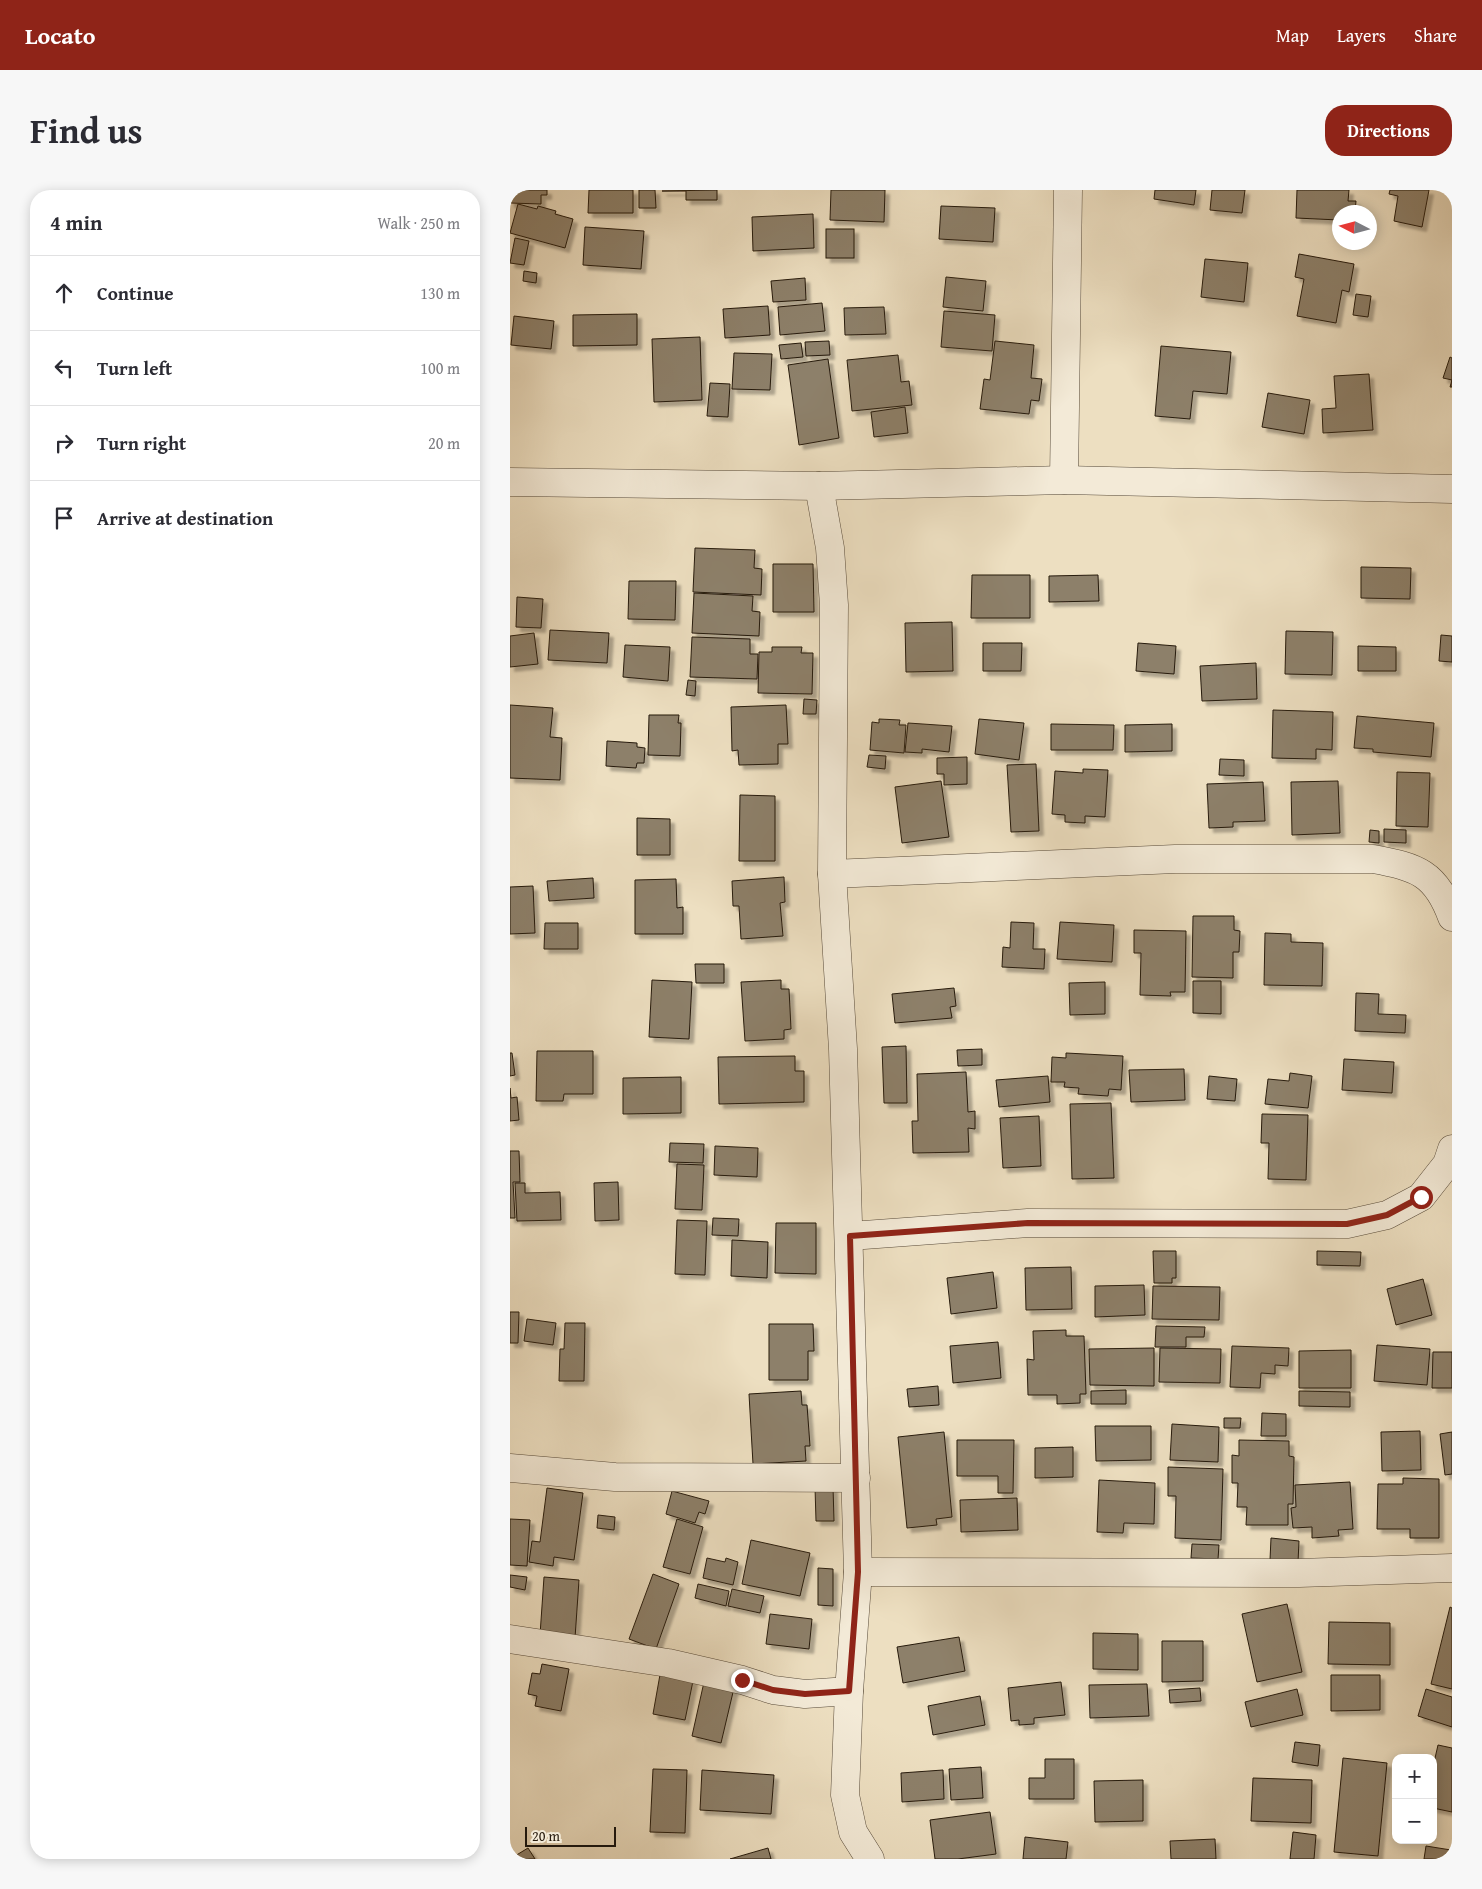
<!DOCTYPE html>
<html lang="en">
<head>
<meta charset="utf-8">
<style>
	:root { --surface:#fff; --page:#f7f7f7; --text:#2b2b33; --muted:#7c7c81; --line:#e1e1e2; --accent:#8f2418 }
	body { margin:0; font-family:"Gentium Book Plus",serif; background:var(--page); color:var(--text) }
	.controls { position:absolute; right:15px; bottom:15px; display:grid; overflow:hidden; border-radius:10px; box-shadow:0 2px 12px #0003 }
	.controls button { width:45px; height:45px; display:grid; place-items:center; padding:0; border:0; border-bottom:1px solid var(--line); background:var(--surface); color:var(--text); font:25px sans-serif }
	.compass { position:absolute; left:822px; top:15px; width:45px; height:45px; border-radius:50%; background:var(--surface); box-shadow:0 2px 12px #0003; rotate:276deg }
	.scale { position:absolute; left:15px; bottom:12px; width:91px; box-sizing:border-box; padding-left:5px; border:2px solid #261a0d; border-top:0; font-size:14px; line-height:18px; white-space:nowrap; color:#261a0d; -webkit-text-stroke:4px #f3ead7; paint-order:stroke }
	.stop { position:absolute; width:15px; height:15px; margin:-11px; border:4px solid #8f2418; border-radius:50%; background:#fff }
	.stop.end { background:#8f2418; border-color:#fff; box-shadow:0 1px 5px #0008 }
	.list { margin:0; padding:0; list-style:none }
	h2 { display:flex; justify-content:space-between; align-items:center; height:65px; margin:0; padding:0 20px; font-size:21px }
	h2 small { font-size:16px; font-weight:400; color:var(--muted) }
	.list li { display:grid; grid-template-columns:32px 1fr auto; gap:15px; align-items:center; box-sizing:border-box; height:75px; padding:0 20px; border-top:1px solid var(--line) }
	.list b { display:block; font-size:19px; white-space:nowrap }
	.list em { font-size:16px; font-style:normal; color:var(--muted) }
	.icon { flex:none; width:28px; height:28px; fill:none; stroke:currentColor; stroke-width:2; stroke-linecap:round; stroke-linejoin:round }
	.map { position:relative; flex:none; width:942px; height:1669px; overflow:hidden; border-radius:20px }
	header { display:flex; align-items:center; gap:30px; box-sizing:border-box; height:70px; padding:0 25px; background:var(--accent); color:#fff }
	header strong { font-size:24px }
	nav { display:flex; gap:28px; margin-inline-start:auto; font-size:18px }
	.intro { display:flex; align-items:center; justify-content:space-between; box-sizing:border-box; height:120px; padding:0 30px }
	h1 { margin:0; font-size:35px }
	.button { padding:12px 22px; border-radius:20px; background:var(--accent); color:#fff; font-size:18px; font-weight:700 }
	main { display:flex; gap:30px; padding:0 30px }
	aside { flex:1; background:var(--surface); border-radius:20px; box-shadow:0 2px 12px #0003 }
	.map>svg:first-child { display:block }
	.building { fill:#8d806b; stroke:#261a0d; filter:url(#shadow) }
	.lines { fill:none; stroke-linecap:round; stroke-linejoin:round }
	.minor-casing { stroke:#584b3a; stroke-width:29 }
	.minor { stroke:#f3ead7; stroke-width:28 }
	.route { stroke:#8f2418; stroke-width:6 }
</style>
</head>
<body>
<header>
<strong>Locato</strong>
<nav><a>Map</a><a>Layers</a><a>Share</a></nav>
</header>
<div class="intro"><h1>Find us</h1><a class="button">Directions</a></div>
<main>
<aside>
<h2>4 min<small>Walk · 250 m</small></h2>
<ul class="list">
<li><svg class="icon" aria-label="ahead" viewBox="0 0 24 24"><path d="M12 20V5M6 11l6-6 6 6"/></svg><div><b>Continue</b></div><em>130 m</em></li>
<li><svg class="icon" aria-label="left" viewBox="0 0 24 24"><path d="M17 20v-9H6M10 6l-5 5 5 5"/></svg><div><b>Turn left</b></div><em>100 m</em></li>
<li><svg class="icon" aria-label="right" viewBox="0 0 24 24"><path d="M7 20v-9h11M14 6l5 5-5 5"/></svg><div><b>Turn right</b></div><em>20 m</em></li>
<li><svg class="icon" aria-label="arrive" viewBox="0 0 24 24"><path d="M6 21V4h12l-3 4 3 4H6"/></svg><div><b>Arrive at destination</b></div></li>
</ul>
</aside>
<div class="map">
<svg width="942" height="1669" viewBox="0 0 942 1669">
	<defs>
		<filter id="shadow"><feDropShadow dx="4.5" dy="4.5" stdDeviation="1" flood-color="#0004"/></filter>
	</defs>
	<rect width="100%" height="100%" fill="#eddfc1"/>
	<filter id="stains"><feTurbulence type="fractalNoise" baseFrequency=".004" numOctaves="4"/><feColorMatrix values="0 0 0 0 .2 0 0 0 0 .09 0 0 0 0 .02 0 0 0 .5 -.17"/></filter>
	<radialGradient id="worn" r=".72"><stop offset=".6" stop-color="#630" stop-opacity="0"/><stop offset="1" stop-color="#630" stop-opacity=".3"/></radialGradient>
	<g class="building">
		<path d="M0,0H37V5H31V14L0,13Z"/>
		<path d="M79,0H123V23H78Z"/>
		<path d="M129,0H145L146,18H129Z"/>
		<path d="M207,0V10H176V1H152Z"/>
		<path d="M321,0H375L374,32L320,30Z"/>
		<path d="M645,0H686L684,15L644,9Z"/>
		<path d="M702,0H735L732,23L700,20Z"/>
		<path d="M787,0H839L838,11H846L845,22H829V30L786,28Z"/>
		<path d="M880,0H919L912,37L884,31L888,6L879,4Z"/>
		<path d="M8,14L27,19L28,16L46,21L45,24L63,29L55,58L0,43Z"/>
		<path d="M431,16L485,18L483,52L429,49Z"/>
		<path d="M303,24L304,58L243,61L242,27Z"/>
		<path d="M75,37L134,41L131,79L73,75Z"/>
		<rect x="316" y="39" width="28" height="29"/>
		<path d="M5,48L19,51L14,75L0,73Z"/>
		<path d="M789,64L844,74L839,102L832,100L826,133L787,126L794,89L785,87Z"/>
		<path d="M695,69L738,73L734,112L691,107Z"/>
		<path d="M14,81L27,83L26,93L13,91Z"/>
		<path d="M436,87L476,91L473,121L433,117Z"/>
		<path d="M295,88L296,110L263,112L261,91Z"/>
		<path d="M846,104L861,106L858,127L843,125Z"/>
		<path d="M312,113L315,141L270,145L268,117Z"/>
		<path d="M258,116L260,145L215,148L213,119Z"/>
		<path d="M374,117L376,144L335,145L334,118Z"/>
		<path d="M434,121L485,125L482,161L431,157Z"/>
		<path d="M127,124V155L63,156V125Z"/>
		<path d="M4,126L44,131L41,159L1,155Z"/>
		<path d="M190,147L192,210L144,212L142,149Z"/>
		<path d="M319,151L320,165L296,166L295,152Z"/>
		<path d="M485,151L524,155L521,188L532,189L529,211L521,210L519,224L470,219L474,189L480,190Z"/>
		<path d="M291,153L293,167L271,169L269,155Z"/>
		<path d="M651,156L721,162L717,204L683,201L680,229L645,226Z"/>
		<path d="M224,163L262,164L260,200L222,199Z"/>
		<path d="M388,165L391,192L399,191L402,215L342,221L337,170Z"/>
		<path d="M940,167L942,168V197H940L942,190L933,188Z"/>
		<path d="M318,169L329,248L289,255L278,175Z"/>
		<path d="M859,184L863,240L813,243L812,219L826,218L824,186Z"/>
		<path d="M200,193L220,194L218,227L197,226Z"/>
		<path d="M758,203L800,210L794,244L752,237Z"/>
		<path d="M395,217L398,243L364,247L361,222Z"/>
		<path d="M185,358L245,360L244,378L252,379L251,405L183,402Z"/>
		<path d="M263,374H303L304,422H263Z"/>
		<path d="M851,377L901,378L900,409L851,408Z"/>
		<path d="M462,385H520V428H461Z"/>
		<path d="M588,385L589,411L539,412V386Z"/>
		<path d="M119,391H166L165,430L118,429Z"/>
		<path d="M184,403L243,406L242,421L250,422L249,446L182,443Z"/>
		<path d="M7,407L33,409L31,438L6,437Z"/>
		<path d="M442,432L443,481L396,482L395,433Z"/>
		<path d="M40,440L99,443L97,473L38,470Z"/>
		<path d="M776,441L823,442L822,485L775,484Z"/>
		<path d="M24,443L28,474L0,477V446Z"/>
		<path d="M931,445L942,446V472L929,471Z"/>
		<path d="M182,447L240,449V464H248L247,489L180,487Z"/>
		<path d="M473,453H512L511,481H473Z"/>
		<path d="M628,453L666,456L664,484L626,481Z"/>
		<path d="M115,455L160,457L158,491L113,487Z"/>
		<path d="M848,456L886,457V481H848Z"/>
		<path d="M262,457H292L291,463H303L302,504L248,503L249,462H262Z"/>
		<path d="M746,473L747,509L692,511L690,476Z"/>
		<path d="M178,490L186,491L185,506L176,505Z"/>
		<path d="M294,509L307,510L306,524H293Z"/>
		<path d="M0,515L43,518L40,547L52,548L50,590L0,588Z"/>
		<path d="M276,515L278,554H268V574L229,575L228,560L222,561L221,517Z"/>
		<path d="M763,520L823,522L822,560L806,559V569L762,568Z"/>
		<path d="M139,525H169L168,533H171L170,566L138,565Z"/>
		<path d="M847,526L924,533L921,567L863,562V559L844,558Z"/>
		<path d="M369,529L390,530L389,535H396L394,563L360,560L362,532L369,533Z"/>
		<path d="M469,529L514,533L509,570L465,564Z"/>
		<path d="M398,533L442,536L439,562L412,559V563L395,562Z"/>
		<path d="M541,534L604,535L603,560H541Z"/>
		<path d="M662,534V561L615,562V535Z"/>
		<path d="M97,551L127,553V557L135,558L134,573H127L126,578L96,576Z"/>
		<path d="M359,565L376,566L375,579L357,577Z"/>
		<path d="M457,567V594L434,595V584H427V568Z"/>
		<path d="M710,569L734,570V586L709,585Z"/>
		<path d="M526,574L529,641L501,642L497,575Z"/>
		<path d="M573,579L598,580L595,627L575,626V633L555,632V625L542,624L545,581L573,583Z"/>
		<path d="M887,582L920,583L918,637L886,636Z"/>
		<path d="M431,591L439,647L392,653L385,597Z"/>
		<path d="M828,591L830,643L782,645L781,592Z"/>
		<path d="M753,592L755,631L723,632V637L699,638L697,594Z"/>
		<path d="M230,605L265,606V671H229Z"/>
		<path d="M127,628L160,629V665H127Z"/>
		<path d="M874,639L896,640V653L874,652Z"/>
		<path d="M860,640L869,641V653L859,652Z"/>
		<path d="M274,687L275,712L270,713L273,746L231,749L229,716H223L222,691Z"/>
		<path d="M83,688L84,708L39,711L37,691Z"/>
		<path d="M166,689L167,718L173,717V744H125V690Z"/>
		<path d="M23,696L25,743L0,744V697Z"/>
		<path d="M683,726H724V740L730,741L729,762H723V788L682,787Z"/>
		<path d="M501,732L524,733L523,759H535L534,779L492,777L493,757L500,758Z"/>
		<path d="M550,732L604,735L602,772L547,769Z"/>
		<path d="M35,733H68V759H34Z"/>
		<path d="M624,740L676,741L675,802H660L661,806L630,805L631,763H624Z"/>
		<path d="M755,743L781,744V752L813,753L812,796L754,795Z"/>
		<path d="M185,774H214V793H186Z"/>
		<path d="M142,790L182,792L179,849L139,847Z"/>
		<path d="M271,790V799H279L281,839L274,840V849L235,851L231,792Z"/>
		<path d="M683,791H711V824L683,823Z"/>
		<path d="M595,792V824L560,825L559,793Z"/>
		<path d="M444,798L446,816L440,817L442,828L385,833L382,804Z"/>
		<path d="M846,803L869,804L868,824L896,825L895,843L845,841Z"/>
		<path d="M396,856L397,913H374L372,857Z"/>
		<path d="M472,859V875L448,876L447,860Z"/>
		<path d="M27,861H83V904H54L53,911H26Z"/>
		<path d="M0,863H2L5,885L0,886Z"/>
		<path d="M556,863L613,866L611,900L599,899L598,906L568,904L569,898L554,897L555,892H541L542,867L556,868Z"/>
		<path d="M285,866V881H294V912L209,914L208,867Z"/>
		<path d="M834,869L884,872L882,903L832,900Z"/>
		<path d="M674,879L675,910L621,912L619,880Z"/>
		<path d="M456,882L458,922L465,921V939L458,938L459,962L403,963L402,931H408L407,884Z"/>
		<path d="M780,883L802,886L798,918L755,914L758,889L779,891Z"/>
		<path d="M538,886L540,912L489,917L486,890Z"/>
		<path d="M699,886L727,889L725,911L697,909Z"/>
		<path d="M171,887V923L113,924V888Z"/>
		<path d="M0,898L1,908L7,907L9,930L0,931Z"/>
		<path d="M601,913L604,988L562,989L560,914Z"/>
		<path d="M752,924L798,925L796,990L758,989L759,953H751Z"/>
		<path d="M529,926L531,976L493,978L490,928Z"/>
		<path d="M160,953L194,954L193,973L159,972Z"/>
		<path d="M205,956L248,958L247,987L204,985Z"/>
		<path d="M0,961H9L10,992H3L5,1028H0Z"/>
		<path d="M167,974L194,975L192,1020L165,1019Z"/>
		<path d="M108,992L109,1030L85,1031L84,993Z"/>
		<path d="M5,993H15V1003L50,1002L51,1030L7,1031Z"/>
		<path d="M203,1028L229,1029L228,1046L202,1045Z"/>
		<path d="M167,1030L197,1031L195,1085L165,1084Z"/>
		<path d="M266,1033H306V1084L265,1083Z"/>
		<path d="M222,1050L258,1052L257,1088L221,1086Z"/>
		<path d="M643,1061H666V1088H662V1093H644Z"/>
		<path d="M807,1061L851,1062L850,1076L807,1075Z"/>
		<path d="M561,1077L562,1119L516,1120L515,1078Z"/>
		<path d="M483,1082L487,1118L441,1124L437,1088Z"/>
		<path d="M913,1089L922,1125L886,1135L877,1099Z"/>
		<path d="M634,1095L635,1125L585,1127V1096Z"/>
		<path d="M643,1096L710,1097L709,1130L642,1129Z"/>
		<path d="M0,1122H9L8,1153H0Z"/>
		<path d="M17,1129L46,1133L43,1155L14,1151Z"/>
		<path d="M55,1133H75L74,1191H49L50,1159H54Z"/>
		<path d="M259,1134H303L304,1161H298V1190H259Z"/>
		<path d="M646,1136L695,1137L694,1147H676V1157H645Z"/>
		<path d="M556,1140V1146H574L576,1204H570V1213L547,1214V1205H518L517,1169L524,1170L523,1141Z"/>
		<path d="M488,1152L491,1188L443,1193L440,1156Z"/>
		<path d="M867,1155L920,1159L917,1195L864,1191Z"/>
		<path d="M722,1156L779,1158L778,1176L765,1175V1184L751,1183L750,1198L720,1197Z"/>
		<path d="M644,1158V1196L580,1195L579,1159Z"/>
		<path d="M650,1158L711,1159L710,1193L649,1192Z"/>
		<path d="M841,1160V1198H789V1161Z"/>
		<path d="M923,1162H942V1198H922Z"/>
		<path d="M428,1196L429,1215L399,1217L397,1199Z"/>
		<path d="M616,1200V1214H581V1201Z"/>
		<path d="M291,1201L292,1215H297L300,1256H295L296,1271L243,1274L239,1204Z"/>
		<path d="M789,1201L840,1202V1217L789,1216Z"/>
		<path d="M752,1223L776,1224V1246H751Z"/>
		<path d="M714,1228H731L730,1238H714Z"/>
		<path d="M662,1234L709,1237L708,1272L660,1270Z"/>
		<path d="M585,1236H641V1270L586,1271Z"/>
		<path d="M910,1241L911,1280L872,1281L871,1242Z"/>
		<path d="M434,1242L442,1327L426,1329L427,1335L397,1338L388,1247Z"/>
		<path d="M942,1242V1284L935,1285L930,1244Z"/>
		<path d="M447,1250H504L503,1303H488V1286H447Z"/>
		<path d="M729,1250L779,1251V1266L784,1267L783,1314H778V1335H736L737,1317H727L728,1293H722V1265L729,1266Z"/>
		<path d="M563,1257V1287L525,1288V1258Z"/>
		<path d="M658,1277L713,1279L711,1350L665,1348L666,1306H658Z"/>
		<path d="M893,1288L929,1289V1348H900V1339H867L868,1294H893Z"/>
		<path d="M589,1290L645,1293L644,1334L614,1333L613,1343L587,1342Z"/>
		<path d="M840,1292L843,1339L828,1340L829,1346L802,1348V1337L783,1338L781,1318L786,1317L785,1295Z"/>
		<path d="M305,1297H323L324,1331H306Z"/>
		<path d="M37,1298L73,1303L64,1370L44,1367L43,1376L19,1372L22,1351L30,1352Z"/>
		<path d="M162,1301L199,1311L195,1324L189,1322L185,1333L156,1324Z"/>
		<path d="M507,1308L508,1340L451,1342L450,1310Z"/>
		<path d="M88,1325L105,1327L104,1340L87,1338Z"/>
		<path d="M0,1329L20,1330L17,1376L0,1375Z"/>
		<path d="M167,1329L193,1337L180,1384L153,1377Z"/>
		<path d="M761,1348L789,1351L788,1372L760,1370Z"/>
		<path d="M241,1350L300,1363L290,1406L232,1394Z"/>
		<path d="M682,1354L709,1355L708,1369L681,1368Z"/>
		<path d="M197,1368L215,1372L216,1368L228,1372L223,1395L193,1388Z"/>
		<path d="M308,1378L323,1379V1416L308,1415Z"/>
		<path d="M143,1384L169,1394L146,1459L119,1449Z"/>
		<path d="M0,1385L17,1387L15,1400L0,1397Z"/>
		<path d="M34,1387L69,1390L65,1448L30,1445Z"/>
		<path d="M188,1394L219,1401L216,1416L185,1408Z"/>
		<path d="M222,1399L254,1406L250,1423L218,1416Z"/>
		<path d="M777,1414L792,1482L747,1492L732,1424Z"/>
		<path d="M940,1417L942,1418V1499L921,1494Z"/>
		<path d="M260,1424L302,1429L299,1459L256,1454Z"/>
		<path d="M819,1432L880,1433V1475L818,1474Z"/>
		<path d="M583,1443L628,1444V1480L583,1479Z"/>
		<path d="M449,1447L455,1481L393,1493L387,1457Z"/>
		<path d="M652,1451H693V1491L652,1492Z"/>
		<path d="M32,1474L59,1479L51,1521L25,1516L27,1506L18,1504L22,1483L30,1484Z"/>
		<path d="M151,1479L184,1486L175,1530L143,1524Z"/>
		<path d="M821,1485H870V1520L821,1521Z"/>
		<path d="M194,1492L224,1498L211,1553L182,1546Z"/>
		<path d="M551,1492L555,1525L524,1528V1534L509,1535V1530L501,1531L498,1498Z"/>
		<path d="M637,1494L639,1526L580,1528L579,1495Z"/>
		<path d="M690,1498L691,1511L660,1513L659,1500Z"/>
		<path d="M787,1499L793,1525L741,1537L735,1512Z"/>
		<path d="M916,1499L942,1507V1537L908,1526Z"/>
		<path d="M470,1506L475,1535L423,1545L418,1516Z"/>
		<path d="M785,1552L810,1555L808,1576L782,1572Z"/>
		<path d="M928,1555L942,1558V1622L923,1618V1577Z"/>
		<path d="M833,1568L877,1573L868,1666L824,1662Z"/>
		<path d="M535,1569H564V1609H519V1588H535Z"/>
		<path d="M471,1577L473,1608L441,1610L439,1579Z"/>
		<path d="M143,1579L177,1580L175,1643L140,1642Z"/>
		<path d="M192,1580L264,1585L261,1624L190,1620Z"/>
		<path d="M433,1580L434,1609L392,1612L391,1583Z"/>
		<path d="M743,1588L802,1590L801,1633L741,1631Z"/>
		<path d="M633,1590V1631L585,1632L584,1591Z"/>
		<path d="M480,1622L486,1664L448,1669H425L420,1630Z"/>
		<path d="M783,1642L806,1645L804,1669H780Z"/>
		<path d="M515,1647L558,1652L556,1669H513Z"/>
		<path d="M705,1649L706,1669H661L660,1651Z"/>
		<path d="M916,1656L941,1660L940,1669H914Z"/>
		<path d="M18,1658L25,1669H0Z"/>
		<path d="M258,1658L261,1669H220Z"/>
	</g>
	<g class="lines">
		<defs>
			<g id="minor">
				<path d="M554,290L558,0"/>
				<path d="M0,292L309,296L554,290L942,299"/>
				<path d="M309,296L320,358L324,415L322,684L333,859L348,1382L339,1501L335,1605L343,1642L360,1669"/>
				<path d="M322,684L665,669H863C907,677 926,683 942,727"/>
				<path d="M340,1046L518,1033L837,1034L877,1025L911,1007L937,974L942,959"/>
				<path d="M0,1278L105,1287L346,1288"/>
				<path d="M348,1382L789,1383L942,1378"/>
				<path d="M0,1449L158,1473L232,1490L263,1500L295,1504L339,1501"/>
			</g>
		</defs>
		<use href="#minor" class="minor-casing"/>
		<use href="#minor" class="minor"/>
	</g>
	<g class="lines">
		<path class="route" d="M232,1490L263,1500L295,1504L339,1501L348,1382L340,1046L518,1033L837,1034L877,1025L911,1007"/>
	</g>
	<rect width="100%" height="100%" filter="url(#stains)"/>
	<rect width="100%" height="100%" fill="url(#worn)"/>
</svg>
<div class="controls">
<button>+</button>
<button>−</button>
</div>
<svg class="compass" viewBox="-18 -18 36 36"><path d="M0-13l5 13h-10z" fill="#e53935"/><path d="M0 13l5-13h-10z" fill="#7c7c81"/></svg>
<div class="scale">20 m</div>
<div class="stop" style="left:911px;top:1007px"></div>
<div class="stop end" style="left:232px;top:1490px"></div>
</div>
</main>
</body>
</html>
